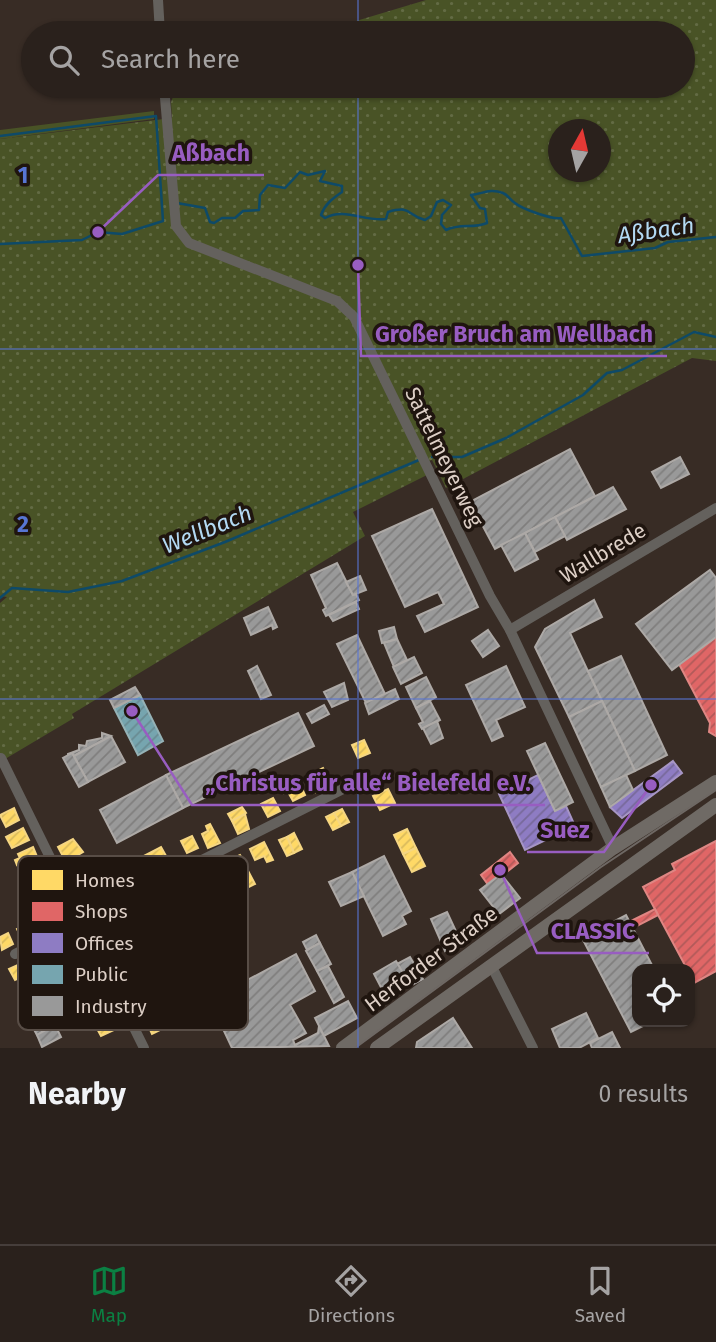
<!DOCTYPE html>
<html lang="en">
<head>
<meta charset="utf-8">
<style>
	:root { --surface:#2a211c; --page:#362e29; --text:#f1f3f6; --muted:#a5a3a3; --line:#463e3b; --accent:#0b8043 }
	body { margin:0; font-family:"Fira Sans",sans-serif; background:var(--page); color:var(--text) }
	.controls { position:absolute; right:21px; bottom:21px; display:grid; overflow:hidden; border-radius:14px; box-shadow:0 2px 5px #0004 }
	.controls button { width:63px; height:63px; display:grid; place-items:center; padding:0; border:0; border-bottom:2px solid var(--line); background:var(--surface); color:var(--text); font:35px sans-serif }
	.compass { position:absolute; left:548px; top:119px; width:63px; height:63px; border-radius:50%; background:var(--surface); box-shadow:0 2px 5px #0004; rotate:8deg }
	.list { margin:0; padding:0; list-style:none }
	h2 { display:flex; justify-content:space-between; align-items:center; height:91px; margin:0; padding:0 28px; font-size:30px }
	h2 small { font-size:23px; font-weight:400; color:var(--muted) }
	.icon { flex:none; width:38px; height:38px; fill:none; stroke:currentColor; stroke-width:2; stroke-linecap:round; stroke-linejoin:round }
	.map { position:relative; flex:none; width:716px; height:1048px; overflow:hidden }
	.search { position:absolute; background:var(--surface); box-shadow:0 2px 5px #0004; left:21px; right:21px; top:21px; height:77px; display:flex; align-items:center; gap:18px; box-sizing:border-box; padding:0 24px; border-radius:38px; color:var(--muted); font-size:26px }
	.sheet { height:196px; background:var(--surface) }
	nav { display:flex; justify-content:space-around; align-items:center; box-sizing:border-box; height:98px; border-top:2px solid var(--line); background:var(--surface); font-size:19px; color:var(--muted) }
	nav a { display:grid; justify-items:center; gap:4px }
	nav .on { color:var(--accent) }
	.map>svg:first-child { display:block }
	.grass { fill:#495326 }
	.park { fill:url(#park-dots); fill-rule:evenodd }
	.homes { fill:url(#homes-hatch); stroke:#f5d683; stroke-width:2 }
	.shops { fill:url(#shops-hatch); stroke:#df8683; stroke-width:2 }
	.offices { fill:url(#offices-hatch); stroke:#a695c4; stroke-width:2 }
	.public { fill:url(#public-hatch); stroke:#95b2b6; stroke-width:2 }
	.industry { fill:url(#industry-hatch); stroke:#ada9a6; stroke-width:2 }
	.lines { fill:none; stroke-linecap:round; stroke-linejoin:round }
	.stream { stroke:#0e4a68; stroke-width:2.5 }
	.minor { stroke:#64615d; stroke-width:10 }
	.major { stroke:#6f6a65; stroke-width:14 }
	.tram { stroke:#6e6864; stroke-width:2 }
	.grid { fill:none; stroke:#5775d3; stroke-width:2; stroke-opacity:0.55 }
	.labels { text-anchor:middle; dominant-baseline:central; stroke-width:7; stroke-linejoin:round; paint-order:stroke }
	.street-label { font-size:21px; fill:#ddcfc6; stroke:#1f150f }
	.water-label { font-size:23px; font-style:italic; fill:#b3d9f3; stroke:#1f150f }
	.key { fill:#1f150f; stroke:#584d46; stroke-width:2 }
	.key-label { font-size:19px; fill:#ddcfc6 }
	.grid-label { font-size:23px; text-anchor:middle; font-weight:bold; fill:#5775d3; stroke:#1f150f; stroke-width:7; stroke-linejoin:round; paint-order:stroke }
	.leader { fill:none; stroke:#985dc1; stroke-width:2.5 }
	.callout-dot { fill:#985dc1; stroke:#1f150f; stroke-width:2.5 }
	.callout-label { font-size:23px; text-anchor:middle; font-weight:bold; fill:#985dc1; stroke:#1f150f; stroke-width:7; stroke-linejoin:round; paint-order:stroke }
</style>
</head>
<body>
<div class="map">
<svg width="716" height="1048" viewBox="0 0 716 1048">
	<defs>
		<pattern id="park-dots" width="8" height="8" patternUnits="userSpaceOnUse" patternTransform="scale(1.75)"><rect width="8" height="8" fill="#495326"/><path d="M2 2h.1M6 6h.1" fill="none" stroke="#636b44" stroke-width="1.8" stroke-linecap="round"/></pattern>
		<pattern id="homes-hatch" width="6" height="6" patternUnits="userSpaceOnUse" patternTransform="scale(1.75)"><rect width="6" height="6" fill="#ffd966"/><path d="M-1 1l2-2M0 6l6-6M5 7l2-2" fill="none" stroke="#d9ba5d"/></pattern>
		<pattern id="shops-hatch" width="6" height="6" patternUnits="userSpaceOnUse" patternTransform="scale(1.75)"><rect width="6" height="6" fill="#e06666"/><path d="M-1 1l2-2M0 6l6-6M5 7l2-2" fill="none" stroke="#b15a59"/></pattern>
		<pattern id="offices-hatch" width="6" height="6" patternUnits="userSpaceOnUse" patternTransform="scale(1.75)"><rect width="6" height="6" fill="#8e7cc3"/><path d="M-1 1l2-2M0 6l6-6M5 7l2-2" fill="none" stroke="#77699a"/></pattern>
		<pattern id="public-hatch" width="6" height="6" patternUnits="userSpaceOnUse" patternTransform="scale(1.75)"><rect width="6" height="6" fill="#76a5af"/><path d="M-1 1l2-2M0 6l6-6M5 7l2-2" fill="none" stroke="#698b92"/></pattern>
		<pattern id="industry-hatch" width="6" height="6" patternUnits="userSpaceOnUse" patternTransform="scale(1.75)"><rect width="6" height="6" fill="#999"/><path d="M-1 1l2-2M0 6l6-6M5 7l2-2" fill="none" stroke="#7f7e7d"/></pattern>
	</defs>
	<rect width="100%" height="100%" fill="#382c25"/>
	<path class="grass" d="M154,111V119L0,139V130Z"/>
	<path class="park" d="M426,0H716V361L692,358L446,488L432,460L423,463L427,475L353,512L365,536L72,714L74,718L0,762V603L7,597L0,596V139L172,118L171,102L177,86H683V33H316ZM558,130H600V172H558Z"/>
	<g class="homes">
		<path d="M364,740L370,753L358,758L352,745Z"/>
		<path d="M323,768L331,785L314,793L306,776Z"/>
		<path d="M298,780L305,795L293,801L288,792L284,793L282,788Z"/>
		<path d="M388,789L395,803L380,810L373,796Z"/>
		<path d="M273,798L280,811L268,817L261,804Z"/>
		<path d="M242,807L246,813L232,821L228,814Z"/>
		<path d="M14,808L19,820L6,827L0,815Z"/>
		<path d="M342,809L349,822L341,826L334,813Z"/>
		<path d="M334,813L341,826L333,830L326,817Z"/>
		<path d="M245,814L249,829L238,834L232,821Z"/>
		<path d="M210,824L220,843L208,848L202,834L208,831L206,826Z"/>
		<path d="M23,828L29,840L12,848L6,837Z"/>
		<path d="M407,829L416,848L403,854L394,835Z"/>
		<path d="M294,833L302,849L294,853L287,837Z"/>
		<path d="M192,836L198,848L187,853L181,841Z"/>
		<path d="M287,837L294,853L287,856L279,840Z"/>
		<path d="M73,839L83,852L66,862L58,847Z"/>
		<path d="M264,842L273,860L267,862L264,856L255,860L250,849Z"/>
		<path d="M33,847L38,859L24,866L23,862L17,865L15,860L20,858L18,854Z"/>
		<path d="M161,847L170,863L148,874L140,858Z"/>
		<path d="M416,848L425,866L412,872L403,854Z"/>
		<path d="M240,855L246,867L233,874L227,861Z"/>
		<path d="M246,867L255,884L243,890L234,873Z"/>
		<path d="M28,924L33,935L22,940L17,929Z"/>
		<path d="M8,933L13,944L2,950L0,937Z"/>
		<path d="M20,964L26,975V981L21,983L19,978L15,980L9,969Z"/>
		<path d="M166,1016L168,1021L162,1024L164,1028L152,1034L147,1023Z"/>
		<path d="M110,1017L116,1029L101,1036L95,1025Z"/>
	</g>
	<g class="shops">
		<path d="M716,637V736L709,732L710,723L679,664Z"/>
		<path d="M716,841V971L694,983L690,969H687L643,887L675,870L672,864Z"/>
		<path d="M510,852L518,863L489,886L481,875Z"/>
		<path d="M655,909L658,915L633,928L629,922Z"/>
	</g>
	<g class="offices">
		<path d="M673,761L682,773L622,818L610,807Z"/>
		<path d="M538,775L555,811L566,806L575,826L525,850L499,794Z"/>
	</g>
	<path class="public" d="M140,695L163,741L138,755L114,708Z"/>
	<g class="industry">
		<path d="M570,449L595,496L495,549L470,502Z"/>
		<path d="M680,457L689,474L661,488L652,472Z"/>
		<path d="M613,487L626,509L567,540L555,517Z"/>
		<path d="M432,509L478,607L425,632L417,616L444,604L438,592L405,607L372,536Z"/>
		<path d="M555,517L565,536L535,552L525,533Z"/>
		<path d="M525,533L538,559L515,571L501,545Z"/>
		<path d="M337,563L353,595L356,594L359,600L326,616L323,610L326,608L311,575Z"/>
		<path d="M710,570L716,578V637L672,670L636,624Z"/>
		<path d="M360,576L366,590L353,595L346,582Z"/>
		<path d="M594,600L602,617L570,633L602,701L569,717L535,647L545,629Z"/>
		<path d="M356,602L359,609L333,621L329,615Z"/>
		<path d="M268,607L277,627L273,629L272,625L251,635L244,618Z"/>
		<path d="M394,627L397,639L382,643L379,631Z"/>
		<path d="M488,630L499,646L483,657L472,641Z"/>
		<path d="M357,635L385,694L366,703L337,644Z"/>
		<path d="M397,639L407,660L394,667L384,643Z"/>
		<path d="M621,656L667,755L635,771L588,671Z"/>
		<path d="M414,657L422,673L401,684L393,667Z"/>
		<path d="M257,666L271,695L261,699L248,671Z"/>
		<path d="M506,666L525,707L496,720L503,736L492,741L466,685Z"/>
		<path d="M426,677L436,697L416,708L406,687Z"/>
		<path d="M344,683L348,700L332,707L324,692Z"/>
		<path d="M135,687L140,695L114,708L110,700Z"/>
		<path d="M395,689L399,699L369,714L365,703Z"/>
		<path d="M430,701L440,720L422,729L419,724L423,722L416,708Z"/>
		<path d="M602,701L635,771L601,787L569,717Z"/>
		<path d="M324,705L329,714L312,723L307,714Z"/>
		<path d="M298,713L314,746L183,808L166,775Z"/>
		<path d="M437,721L443,738L431,744L423,728Z"/>
		<path d="M102,733L111,736L74,756L72,753L68,755V754L79,750V745L86,746L87,741L102,738Z"/>
		<path d="M111,736L125,762L88,782L74,756Z"/>
		<path d="M545,743L573,802L555,811L527,751Z"/>
		<path d="M72,753L88,782L79,787L63,758Z"/>
		<path d="M166,775L183,808L117,843L100,810Z"/>
		<path d="M626,775L633,790L610,807L601,787Z"/>
		<path d="M384,856L411,911L402,916L406,924L383,936L352,872Z"/>
		<path d="M352,872L364,896L341,906L329,882Z"/>
		<path d="M501,874L520,898L499,914L480,890Z"/>
		<path d="M447,912L460,940L445,951L431,919Z"/>
		<path d="M626,915L654,969H637V1022H651L631,1032L582,938Z"/>
		<path d="M316,935L320,943L307,950L303,942Z"/>
		<path d="M320,943L331,964L317,971L306,951Z"/>
		<path d="M227,953L242,983L296,954L315,991L290,1005L306,1033L293,1040L295,1045L318,1033L319,1026L329,1046L232,1048L195,969Z"/>
		<path d="M410,957L423,979L410,986L397,964Z"/>
		<path d="M396,961L407,980L384,993L374,974Z"/>
		<path d="M328,966L344,997L334,1003L317,971Z"/>
		<path d="M348,1001L357,1018L324,1036L315,1018Z"/>
		<path d="M29,1003L44,1031L37,1035L22,1007Z"/>
		<path d="M586,1013L598,1038L579,1048H560L552,1029Z"/>
		<path d="M453,1018L472,1048H416L417,1042Z"/>
		<path d="M55,1025L61,1037L42,1047L37,1035Z"/>
		<path d="M612,1032L620,1048H592L590,1043Z"/>
	</g>
	<g class="lines">
		<g class="stream">
			<path d="M0,136L156,116L163,221L122,234L98,232L82,240L0,244"/>
			<path d="M177,203L205,208L210,222L214,223L222,218H235L243,211L259,210L260,195L268,185L285,188L300,172L308,175L325,171L320,181L342,186V192C332,199 325,204 321,215L325,218C344,207 365,222 386,219L388,212C412,205 406,215 425,220L431,216L437,202L443,200L451,205L442,215L441,224L446,230C461,223 473,229 487,223L485,209L480,208L471,195C483,194 489,188 503,193C508,195 510,200 515,203C522,209 553,220 561,218L582,256L655,248L668,242L716,237"/>
			<path d="M432,457H462L506,438L583,395L607,373L622,370L694,332L716,337"/>
			<path d="M0,598L12,588L68,592L122,581L225,542L419,460"/>
		</g>
		<g class="minor">
			<path d="M158,0L160,33"/>
			<path d="M164,86L176,226L189,243L337,301L354,317L490,596L510,630L613,848"/>
			<path d="M510,630L716,508"/>
			<path d="M1,758L144,1048"/>
			<path d="M15,954L355,783"/>
			<path d="M492,967L533,1048"/>
		</g>
		<g class="major">
			<path d="M343,1048L613,848L716,782"/>
			<path d="M377,1048L716,805"/>
		</g>
		<path class="tram" d="M355,1048L601,867L716,790"/>
	</g>
	<path class="grid" d="M358,0V33M358,86V1048M0,349H716M0,699H716"/>
	<g class="labels">
		<g class="street-label">
			<text transform="translate(444 457) rotate(64)">Sattelmeyerweg</text>
			<text transform="translate(603 553) rotate(-31)">Wallbrede</text>
			<text transform="translate(431 959) rotate(-37)">Herforder Straße</text>
		</g>
		<g class="water-label">
			<text transform="translate(656 230) rotate(-8)">Aßbach</text>
			<text transform="translate(207 529) rotate(-22)">Wellbach</text>
		</g>
	</g>
	<rect x="18" y="856" width="230" height="174" rx="10" class="key"/>
	<rect x="32" y="870" width="31" height="20" fill="#ffd966"/>
	<rect x="32" y="902" width="31" height="19" fill="#e06666"/>
	<rect x="32" y="933" width="31" height="20" fill="#8e7cc3"/>
	<rect x="32" y="965" width="31" height="19" fill="#76a5af"/>
	<rect x="32" y="996" width="31" height="20" fill="#999"/>
	<g class="key-label">
		<text x="75" y="887">Homes</text>
		<text x="75" y="918">Shops</text>
		<text x="75" y="950">Offices</text>
		<text x="75" y="981">Public</text>
		<text x="75" y="1013">Industry</text>
	</g>
	<g class="grid-label">
		<text x="23" y="183">1</text>
		<text x="23" y="532">2</text>
	</g>
	<path class="leader" d="M98 232L158 175H264M358 265L361 356H667M132 711L192 805H545M651 785L604 852H527M500 870L537 953H649"/>
	<g class="callout-dot">
		<circle cx="98" cy="232" r="7"/>
		<circle cx="358" cy="265" r="7"/>
		<circle cx="132" cy="711" r="7"/>
		<circle cx="651" cy="785" r="7"/>
		<circle cx="500" cy="870" r="7"/>
	</g>
	<g class="callout-label">
		<text x="211" y="161">Aßbach</text>
		<text x="514" y="342">Großer Bruch am Wellbach</text>
		<text x="368" y="791">„Christus für alle“ Bielefeld e.V.</text>
		<text x="565" y="838">Suez</text>
		<text x="593" y="939">CLASSIC</text>
	</g>
</svg>
<div class="controls">
<button><svg class="icon" aria-label="locate" viewBox="0 0 24 24"><circle cx="12" cy="12" r="6"/><path d="M12 2v4M12 18v4M2 12h4M18 12h4"/></svg></button>
</div>
<svg class="compass" viewBox="-18 -18 36 36"><path d="M0-13l5 13h-10z" fill="#e53935"/><path d="M0 13l5-13h-10z" fill="#a5a3a3"/></svg>
<div class="search"><svg class="icon" aria-label="search" viewBox="0 0 24 24"><circle cx="10" cy="10" r="6"/><path d="M15 15l6 6"/></svg>Search here</div>
</div>
<section class="sheet">
<h2>Nearby<small>0 results</small></h2>
<ul class="list">
</ul>
</section>
<nav>
<a class="on"><svg class="icon" aria-label="map" viewBox="0 0 24 24"><path d="M3 6l6-2 6 2 6-2v14l-6 2-6-2-6 2zM9 4v14M15 6v14"/></svg>Map</a>
<a><svg class="icon" aria-label="directions" viewBox="0 0 24 24"><path d="M12 3l9 9-9 9-9-9zM9 14v-3h6M13 9l2 2-2 2"/></svg>Directions</a>
<a><svg class="icon" aria-label="saved" viewBox="0 0 24 24"><path d="M7 4h10v16l-5-4-5 4z"/></svg>Saved</a>
</nav>
</body>
</html>
